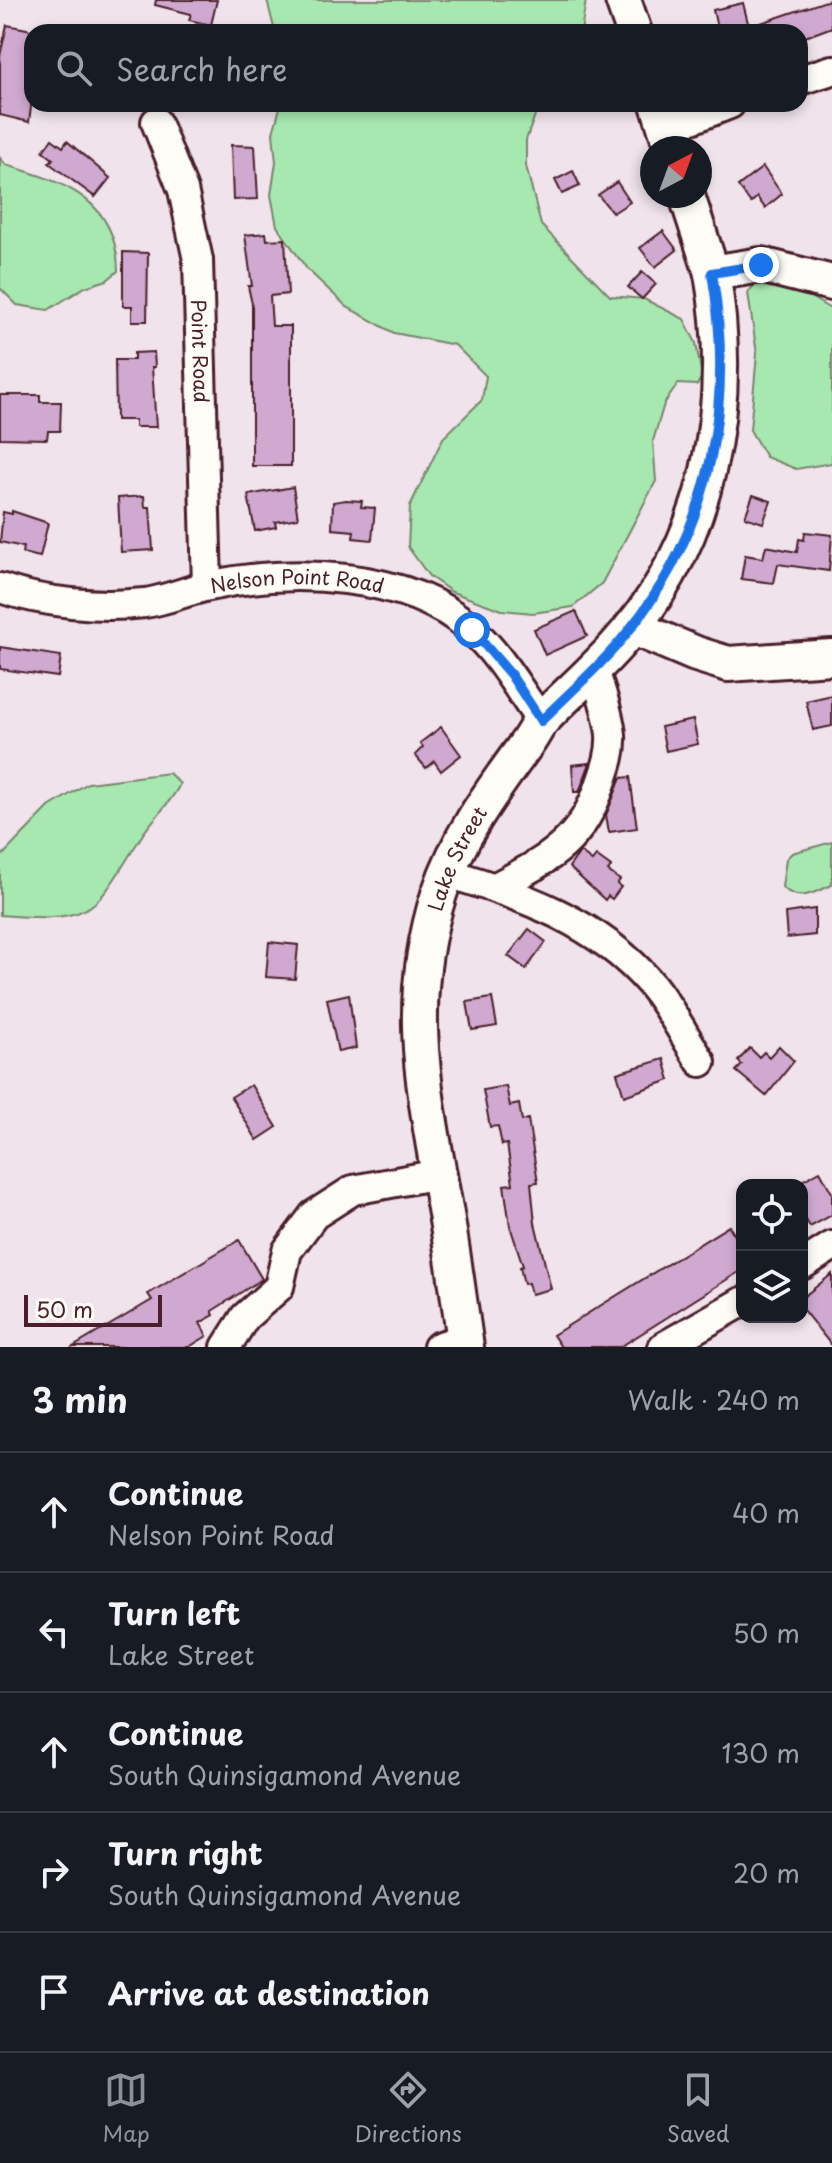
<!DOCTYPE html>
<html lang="en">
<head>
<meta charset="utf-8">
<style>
	:root { --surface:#171b24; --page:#242831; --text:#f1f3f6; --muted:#9ea1a6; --line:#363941; --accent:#8c9099 }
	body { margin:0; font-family:"Playpen Sans",sans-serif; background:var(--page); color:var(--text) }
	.controls { position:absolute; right:24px; bottom:24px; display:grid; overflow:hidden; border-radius:16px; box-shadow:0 4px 12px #0003 }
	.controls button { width:72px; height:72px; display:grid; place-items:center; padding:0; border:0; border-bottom:2px solid var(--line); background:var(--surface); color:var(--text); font:40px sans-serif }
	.compass { position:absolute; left:640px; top:136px; width:72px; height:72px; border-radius:50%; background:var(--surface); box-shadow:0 4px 12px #0003; rotate:41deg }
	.scale { position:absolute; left:24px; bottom:20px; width:138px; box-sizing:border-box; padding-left:8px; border:4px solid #4a1f2b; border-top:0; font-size:22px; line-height:28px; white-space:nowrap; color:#4a1f2b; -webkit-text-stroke:6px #fdfcf7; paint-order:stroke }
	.stop { position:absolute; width:24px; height:24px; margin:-18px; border:6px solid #1a73e8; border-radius:50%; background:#fff }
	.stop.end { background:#1a73e8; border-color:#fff; box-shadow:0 2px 8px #0008 }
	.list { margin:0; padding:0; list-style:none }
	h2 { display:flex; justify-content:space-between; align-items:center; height:104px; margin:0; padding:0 32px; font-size:34px }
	h2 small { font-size:26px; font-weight:400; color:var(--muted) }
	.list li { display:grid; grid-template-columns:52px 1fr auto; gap:24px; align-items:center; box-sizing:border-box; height:120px; padding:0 32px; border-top:2px solid var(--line) }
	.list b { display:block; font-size:30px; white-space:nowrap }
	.list p { margin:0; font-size:26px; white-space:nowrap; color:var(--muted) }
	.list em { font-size:26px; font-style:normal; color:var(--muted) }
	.icon { flex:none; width:44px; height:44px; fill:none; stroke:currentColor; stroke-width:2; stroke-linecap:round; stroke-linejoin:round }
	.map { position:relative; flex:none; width:832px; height:1347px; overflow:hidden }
	.search { position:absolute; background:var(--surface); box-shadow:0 4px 12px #0003; left:24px; right:24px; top:24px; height:88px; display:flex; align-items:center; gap:20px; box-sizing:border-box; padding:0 28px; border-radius:24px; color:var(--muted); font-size:30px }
	.sheet { height:704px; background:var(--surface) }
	nav { display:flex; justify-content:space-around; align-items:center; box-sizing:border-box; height:112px; border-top:2px solid var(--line); background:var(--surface); font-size:22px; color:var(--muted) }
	nav a { display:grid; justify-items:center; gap:4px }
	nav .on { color:var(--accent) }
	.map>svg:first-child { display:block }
	.green { fill:#a7e8b1; stroke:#78846e; stroke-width:2 }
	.building { fill:#d0a9d0; stroke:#4a1f2b; stroke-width:2 }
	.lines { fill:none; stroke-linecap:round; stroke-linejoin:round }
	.minor-casing { stroke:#4a1f2b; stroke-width:34 }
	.major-casing { stroke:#4a1f2b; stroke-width:40 }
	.minor { stroke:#fdfcf7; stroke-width:28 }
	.major { stroke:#fdfcf7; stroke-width:34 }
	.route { stroke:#1a73e8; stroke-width:10 }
	.labels { text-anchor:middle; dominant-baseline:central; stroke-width:6; stroke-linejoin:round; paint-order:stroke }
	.street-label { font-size:20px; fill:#4a1f2b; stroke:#fdfcf7 }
</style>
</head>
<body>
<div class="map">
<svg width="832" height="1347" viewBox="0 0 832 1347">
	<rect width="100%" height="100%" fill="#f0e3eb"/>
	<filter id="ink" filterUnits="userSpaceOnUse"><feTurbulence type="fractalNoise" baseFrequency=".0125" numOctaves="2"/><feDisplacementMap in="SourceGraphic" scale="16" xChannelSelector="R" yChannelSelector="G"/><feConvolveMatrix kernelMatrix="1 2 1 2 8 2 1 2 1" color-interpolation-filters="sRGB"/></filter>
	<g filter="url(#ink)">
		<g class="green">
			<path d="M267,0H586L581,32H275Z"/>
			<path d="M281,104H539L526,140V166L541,225L610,296L644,299L684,319L696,343L702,377L697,385L678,384L664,404L653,441L656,481L602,583L573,607L533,613L502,610L452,592L429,576L408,547L410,506L443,438L482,400L486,376L455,345L394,333L347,307L307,269L277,226L271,195L276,162L273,133Z"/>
			<path d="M0,158L6,165C64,182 117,199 118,271L107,280L85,287L48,310L17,305L0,288Z"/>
			<path d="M767,281L797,289L832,310V463L796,469L766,457L750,430L757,354L748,293L755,284Z"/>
			<path d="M169,773L180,784C171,803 155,816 143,834C93,912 99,923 0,915V858L49,807L88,783Z"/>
			<path d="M832,842V885C812,893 799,903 782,887L786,859L792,853Z"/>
		</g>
		<g class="building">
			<path d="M156,0H217L211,25L189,20L191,14L155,5Z"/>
			<path d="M829,0L832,27L800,39V32H718L713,10L743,3L749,27Z"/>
			<path d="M7,25L32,30V62L26,87L31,88L28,99L32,100L29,122L0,115V56Z"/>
			<path d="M52,139L63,147L67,141L110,178L95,197L49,163L53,159L43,151Z"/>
			<path d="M231,145L255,146L258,199L233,200Z"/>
			<path d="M763,167L782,194L765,208L757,197L751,203L738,186Z"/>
			<path d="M573,171L580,186L562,194L555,180Z"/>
			<path d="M617,182L630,202L613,213L598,195Z"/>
			<path d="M663,231L677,250L655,267L640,248Z"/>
			<path d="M266,233L267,240L285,239L288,294L270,296L272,326H291V466H252V304L248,286H252L245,235Z"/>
			<path d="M123,252L148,253L147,321H132V306H123Z"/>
			<path d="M642,272L656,284L642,299L628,287Z"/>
			<path d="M154,352L155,367H152L156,427H135V420H116L115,360H134V353Z"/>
			<path d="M0,395H40V402H61L60,431H48L47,439L0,438Z"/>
			<path d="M293,487L298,518L275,522L276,527L255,531L248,495Z"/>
			<path d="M753,495L771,501L763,523L745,517Z"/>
			<path d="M144,496L145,507H150L153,550L121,552L118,498Z"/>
			<path d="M346,500L362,501L361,507L375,508L372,540L353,538L354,531L332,529L333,502Z"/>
			<path d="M12,511L48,523L40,557L22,553L23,547L0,542L3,512L12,514Z"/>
			<path d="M805,532L832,535L829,571L778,564L774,583L741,579L745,555L763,558L766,546L797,552L799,539L804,540Z"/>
			<path d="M576,611L587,636L545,655L534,629Z"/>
			<path d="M0,647L61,656L58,677L0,669Z"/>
			<path d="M832,695V726L813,730L806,701Z"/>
			<path d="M693,720L698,744L666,751L661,727Z"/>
			<path d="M441,727L461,755L441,771L434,761L426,768L415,755L423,747L420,743Z"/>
			<path d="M590,763L579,792H574L572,765Z"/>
			<path d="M630,777L637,828L609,832L606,815L621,778Z"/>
			<path d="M580,852L592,861L596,856L611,867L608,871L620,880L617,884L621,887L612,899L608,896L605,900L569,867Z"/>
			<path d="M815,909V935L787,938L785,913Z"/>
			<path d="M529,929L546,942L526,969L508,956Z"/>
			<path d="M269,942L298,945L295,979L266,977Z"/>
			<path d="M349,994L356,1048L338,1052L327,999Z"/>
			<path d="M492,998L497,1026L472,1030L467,1002Z"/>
			<path d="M779,1046L794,1061L766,1096L736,1071L742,1065L738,1061L750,1048L759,1057L764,1052L769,1057Z"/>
			<path d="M664,1059L670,1080L624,1096L617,1073Z"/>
			<path d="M251,1085L277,1127L257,1140L231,1097Z"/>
			<path d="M506,1086L510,1106L519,1104L522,1121L528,1119L538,1182L531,1183L535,1223L551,1289L531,1294L528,1283L524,1284L520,1267L523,1266L510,1226L504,1185L513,1184L507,1144L502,1145L498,1126L490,1127L483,1090Z"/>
			<path d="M820,1171L832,1193V1215L810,1227L802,1213V1181Z"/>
			<path d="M729,1226L742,1247V1270L620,1347H561L553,1335Z"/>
			<path d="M239,1240L262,1279L212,1311L214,1315L200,1323L207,1336L189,1347H73L152,1300L148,1294Z"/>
			<path d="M832,1274V1346L802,1309V1298Z"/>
		</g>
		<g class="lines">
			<defs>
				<g id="minor">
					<path d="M800,80L832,70"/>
					<path id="s1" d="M156,122L183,190L198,260L207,586"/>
					<path d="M666,129L730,104"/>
					<path id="s2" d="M0,588C44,603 99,608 145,603C167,600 188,590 209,586C289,568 407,571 471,629C500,655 519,690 541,721"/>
					<path d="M447,873C522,895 598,922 651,984C670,1007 685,1037 701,1062"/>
					<path d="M496,887C548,859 582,843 601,783C607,766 612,752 611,735C609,713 600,690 594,669"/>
					<path d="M802,1265L832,1246"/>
					<path d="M226,1347L245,1317L279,1287L287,1251L314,1215L353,1190L439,1174"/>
					<path d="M438,1347L465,1338"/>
					<path d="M663,1347L742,1302"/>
				</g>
				<g id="major">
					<path d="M623,0L634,32"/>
					<path d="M658,104L672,148"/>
					<path d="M687,196L712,273L761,265L832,283"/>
					<path d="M632,627L696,654L728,664L832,657"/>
					<path id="s3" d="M466,1347C458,1295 452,1243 442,1192C423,1084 405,1001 439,894C458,836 492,791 527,743C533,735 537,725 544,718C568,693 594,671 617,645C710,543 735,406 712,273"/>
				</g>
			</defs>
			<use href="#minor" class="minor-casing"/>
			<use href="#major" class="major-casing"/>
			<use href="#minor" class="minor"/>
			<use href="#major" class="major"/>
		</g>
	</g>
	<g class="lines" filter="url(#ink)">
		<path class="route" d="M472,630L511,675L541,721C571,691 604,663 630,629C713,526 734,400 712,273L761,265"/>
	</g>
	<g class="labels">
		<g class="street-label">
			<text stroke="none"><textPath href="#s1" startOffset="236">Point Road</textPath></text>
			<text stroke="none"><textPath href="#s2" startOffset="302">Nelson Point Road</textPath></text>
			<text stroke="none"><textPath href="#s3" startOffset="498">Lake Street</textPath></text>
		</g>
	</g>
</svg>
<div class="controls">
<button><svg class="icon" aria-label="locate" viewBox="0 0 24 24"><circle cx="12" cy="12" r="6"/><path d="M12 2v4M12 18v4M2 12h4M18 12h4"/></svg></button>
<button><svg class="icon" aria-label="layers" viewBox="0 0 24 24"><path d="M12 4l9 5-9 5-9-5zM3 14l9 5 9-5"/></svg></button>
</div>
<svg class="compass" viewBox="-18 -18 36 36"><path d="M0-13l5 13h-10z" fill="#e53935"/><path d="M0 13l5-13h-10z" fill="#9ea1a6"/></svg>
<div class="scale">50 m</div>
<div class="stop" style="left:472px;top:630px"></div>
<div class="stop end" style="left:761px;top:265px"></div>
<div class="search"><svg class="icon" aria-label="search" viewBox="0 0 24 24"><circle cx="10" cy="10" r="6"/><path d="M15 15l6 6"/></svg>Search here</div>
</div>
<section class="sheet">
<h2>3 min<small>Walk · 240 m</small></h2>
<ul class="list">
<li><svg class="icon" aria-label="ahead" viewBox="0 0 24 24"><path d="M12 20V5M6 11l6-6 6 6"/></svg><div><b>Continue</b><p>Nelson Point Road</p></div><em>40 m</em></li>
<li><svg class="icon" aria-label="left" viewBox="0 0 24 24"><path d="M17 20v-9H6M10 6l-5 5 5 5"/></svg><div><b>Turn left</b><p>Lake Street</p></div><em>50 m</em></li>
<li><svg class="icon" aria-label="ahead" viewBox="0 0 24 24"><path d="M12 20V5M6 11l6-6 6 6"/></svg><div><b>Continue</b><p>South Quinsigamond Avenue</p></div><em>130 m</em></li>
<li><svg class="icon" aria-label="right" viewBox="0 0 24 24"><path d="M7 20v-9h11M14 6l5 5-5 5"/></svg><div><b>Turn right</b><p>South Quinsigamond Avenue</p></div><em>20 m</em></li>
<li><svg class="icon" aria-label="arrive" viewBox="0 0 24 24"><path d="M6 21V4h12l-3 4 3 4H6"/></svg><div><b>Arrive at destination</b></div></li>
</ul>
</section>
<nav>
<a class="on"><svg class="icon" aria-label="map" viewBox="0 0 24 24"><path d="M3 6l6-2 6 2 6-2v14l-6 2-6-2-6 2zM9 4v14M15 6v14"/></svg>Map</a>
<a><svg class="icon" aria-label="directions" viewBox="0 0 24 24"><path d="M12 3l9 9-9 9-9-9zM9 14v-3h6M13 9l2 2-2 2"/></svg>Directions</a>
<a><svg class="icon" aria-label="saved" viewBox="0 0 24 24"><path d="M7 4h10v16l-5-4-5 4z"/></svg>Saved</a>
</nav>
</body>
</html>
